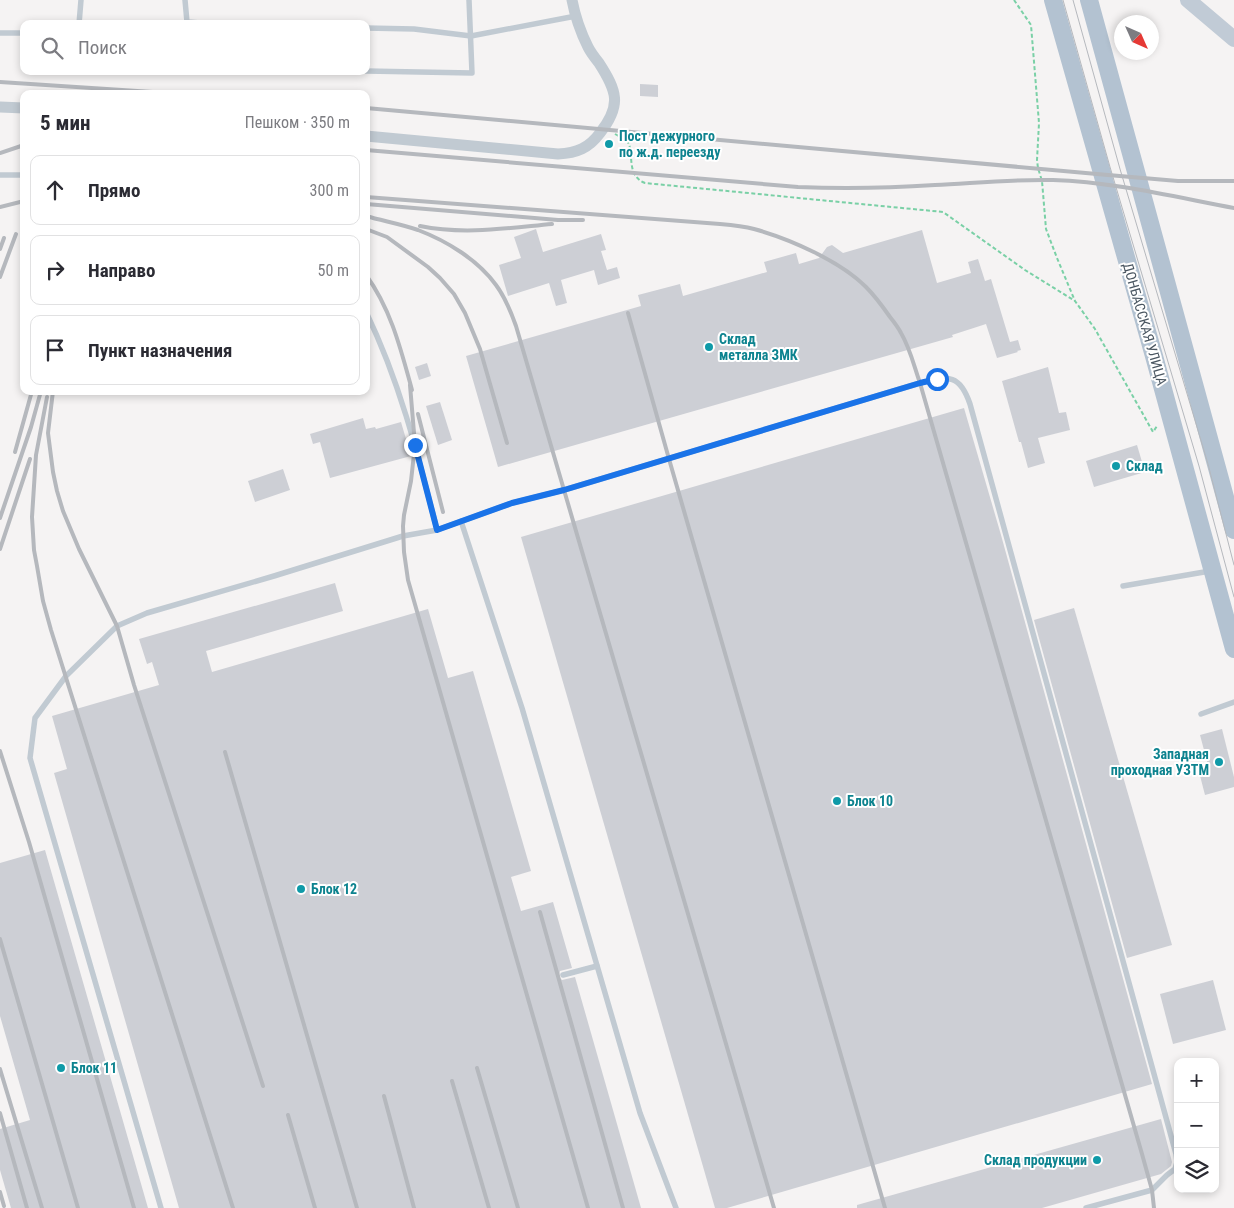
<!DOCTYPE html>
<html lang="ru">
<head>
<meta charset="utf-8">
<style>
	:root { --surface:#fff; --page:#f7f7f7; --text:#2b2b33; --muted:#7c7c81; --line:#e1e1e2 }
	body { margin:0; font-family:"Roboto Condensed",sans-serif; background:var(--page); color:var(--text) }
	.controls { position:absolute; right:15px; bottom:15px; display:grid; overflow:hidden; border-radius:10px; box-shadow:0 2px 8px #0003 }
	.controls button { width:45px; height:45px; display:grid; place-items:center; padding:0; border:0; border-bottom:1px solid var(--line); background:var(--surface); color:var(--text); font:25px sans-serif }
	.compass { position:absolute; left:1114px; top:15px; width:45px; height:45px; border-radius:50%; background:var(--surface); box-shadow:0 2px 8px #0003; rotate:135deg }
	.stop { position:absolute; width:15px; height:15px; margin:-11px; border:4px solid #1a73e8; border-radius:50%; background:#fff }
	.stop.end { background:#1a73e8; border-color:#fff; box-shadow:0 1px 5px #0008 }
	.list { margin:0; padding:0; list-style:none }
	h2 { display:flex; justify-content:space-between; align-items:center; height:65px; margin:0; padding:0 20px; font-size:21px }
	h2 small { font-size:16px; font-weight:400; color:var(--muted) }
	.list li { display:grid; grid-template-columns:32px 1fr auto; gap:15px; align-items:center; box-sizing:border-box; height:70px; margin:0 10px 10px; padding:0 10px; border:1px solid var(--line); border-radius:10px }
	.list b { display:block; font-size:19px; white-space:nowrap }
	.list em { font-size:16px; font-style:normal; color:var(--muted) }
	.icon { flex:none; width:28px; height:28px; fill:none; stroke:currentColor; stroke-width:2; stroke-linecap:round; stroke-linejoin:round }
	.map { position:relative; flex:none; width:1234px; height:1208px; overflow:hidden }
	.search { position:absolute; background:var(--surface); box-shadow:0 2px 8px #0003; left:20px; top:20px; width:350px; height:55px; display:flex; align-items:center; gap:12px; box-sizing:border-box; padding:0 18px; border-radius:10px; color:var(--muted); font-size:19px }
	.panel { position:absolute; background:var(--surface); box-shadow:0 2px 8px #0003; left:20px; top:90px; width:350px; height:305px; border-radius:10px }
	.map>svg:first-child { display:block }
	.building { fill:#cdcfd5 }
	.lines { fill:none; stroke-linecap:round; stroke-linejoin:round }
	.path { stroke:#7ad0a6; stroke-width:2; stroke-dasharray:4 2.5; stroke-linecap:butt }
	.service { stroke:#c1cad2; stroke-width:5.5 }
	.minor { stroke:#c1cad2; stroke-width:11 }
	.secondary { stroke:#c1cbd6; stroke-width:16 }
	.primary { stroke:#b3c2d1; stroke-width:18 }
	.tram { stroke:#b5b8bd; stroke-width:1 }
	.rail { stroke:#b5b8bd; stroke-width:4 }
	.route { stroke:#1a73e8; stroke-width:6 }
	.culture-dot { fill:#0f9aa8; stroke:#fff; stroke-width:2 }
	.labels { text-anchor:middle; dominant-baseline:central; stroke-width:4; stroke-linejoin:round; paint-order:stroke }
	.culture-label { font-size:14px; font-weight:bold; fill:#0d838f; stroke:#fff; text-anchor:start }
	.street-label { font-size:14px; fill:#4a5661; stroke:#fff }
</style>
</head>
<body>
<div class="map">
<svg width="1234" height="1208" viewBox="0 0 1234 1208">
	<rect width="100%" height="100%" fill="#f5f3f3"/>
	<g class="building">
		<path d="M640,84L658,85V97L640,96Z"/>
		<path d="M536,229L543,252L601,234L606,250L601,251L607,270L617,267L620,278L598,285L594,270L561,280L567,303L556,306L549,283L508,296L499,265L521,258L514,237Z"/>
		<path d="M922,230L937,283L971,273L968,262L978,259L985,281L991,279L1010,342L1018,340L1021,350L1017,351L1018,352L997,358L986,324L952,335L953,337L498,467L466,356L641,306L638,295L680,284L683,296L767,272L764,262L796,253L799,264L819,258L827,247L832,245L843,253Z"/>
		<path d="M427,363L431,376L419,380L415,367Z"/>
		<path d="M1048,367L1059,413L1066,412L1070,430L1038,438L1045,463L1028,468L1021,442H1019L1002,381Z"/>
		<path d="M440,402L452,440L438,445L426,406Z"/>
		<path d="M964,408L1001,535L1152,1084L727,1208H715L521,537Z"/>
		<path d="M363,418L366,429L375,427L376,429L401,422L411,456L330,478L320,442L313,444L310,434Z"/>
		<path d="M1137,445L1145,472L1094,487L1086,461Z"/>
		<path d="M283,469L290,490L255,502L248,481Z"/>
		<path d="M335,583L343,611L206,651L212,672L428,609L448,678L473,671L531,871L511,877L521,911L553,902L572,968L560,971L559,977L562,980L575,977L641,1208H179L54,773L67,769L52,716L159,685L152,662L147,664L139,639Z"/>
		<path d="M1074,608L1172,945L1127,958L1034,620Z"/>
		<path d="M1222,729L1234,777V787L1205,795L1198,768L1208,765L1200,735Z"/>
		<path d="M45,850L148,1208H11L0,1170V1129L30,1120L0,1016V863Z"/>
		<path d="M1213,980L1226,1030L1173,1044L1160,994Z"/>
		<path d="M1161,1119L1172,1162L1171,1166L1161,1174L1042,1208H857V1205Z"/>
	</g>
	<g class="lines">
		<g class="path">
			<path d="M1014,0L1031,25L1039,123L1037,160L1038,168L1042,181L1046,229L1057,258L1075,301L1095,329L1153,432L1157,426"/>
			<path d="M615,134C618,136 623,137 626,140C636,149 624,175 645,183L943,212L1025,270L1075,301"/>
		</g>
		<g class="service">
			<path d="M185,0L187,22L215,24"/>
			<path d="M79,24L81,0"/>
			<path d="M366,28L414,29L471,36L576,16"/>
			<path d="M0,33H24"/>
			<path d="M366,71L472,73L469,0"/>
			<path d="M0,175H24"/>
			<path d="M366,312C400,382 418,455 437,530"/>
			<path d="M461,521L522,708L640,1113L676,1208"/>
			<path d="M1123,586L1210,571"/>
			<path d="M1201,714L1234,702"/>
			<path d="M563,975L597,966"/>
			<path d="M161,1208L30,758L35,718L66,676L117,626L147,613L274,576L403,536L437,530L512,503L564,490L920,383C947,377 959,372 970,404L1176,1154L1177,1162L1175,1169L1167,1175L1152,1190L1086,1208"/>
		</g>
		<g class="minor">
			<path d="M0,107L24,108"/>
			<path d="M366,136L558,154C577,153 589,148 600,133C622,105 617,91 599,63C595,58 591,53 588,47C581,33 575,16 572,0"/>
		</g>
		<path class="secondary" d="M1188,0L1234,39"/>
		<g class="primary">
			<path d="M1053,0L1154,356L1234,649"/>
			<path d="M1089,0L1234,530"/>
		</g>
		<g class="tram">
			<path d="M1063,0L1110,167L1199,466L1234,597"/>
			<path d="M1073,0L1120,169L1208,464L1234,565"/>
		</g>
		<g class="rail">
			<path d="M0,82L183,94"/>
			<path d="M366,108L1108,175L1178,181H1234"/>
			<path d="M366,150L798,187C844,189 890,188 935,185C975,183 1014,179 1053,180C1114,182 1175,197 1234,208"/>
			<path d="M0,153L24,145"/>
			<path d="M366,197L720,224C732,225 743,226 754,229C790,239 840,261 866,287C875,296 883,307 890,317C894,322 898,327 901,333C910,348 914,366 920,383L1142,1154L1152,1190L1154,1208"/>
			<path d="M366,204L558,220H583"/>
			<path d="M0,207L24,201"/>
			<path d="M366,216C383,221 401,224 418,230C447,241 478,260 496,285C505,297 511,312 516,326L564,490L774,1208"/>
			<path d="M420,226C464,235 508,228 552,224"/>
			<path d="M366,229L387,237L428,267L440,278L454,294L465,313L480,349L507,443"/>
			<path d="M0,249L4,238"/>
			<path d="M366,275C391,309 401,350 412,390"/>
			<path d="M0,277L16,234"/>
			<path d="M628,313L669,459L885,1208"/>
			<path d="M410,385L415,445L411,481L404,515L403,526L404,552L408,580L588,1208"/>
			<path d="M53,391L48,433L53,472L57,491L63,511L79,549L117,626L134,685L263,1086"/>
			<path d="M47,397L36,455L32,517L34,550L37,566L43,601L51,630L233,1208"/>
			<path d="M418,414L443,512"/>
			<path d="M15,452L32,391"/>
			<path d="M0,518L31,427L41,391"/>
			<path d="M0,549L30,459"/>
			<path d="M0,751L29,842L134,1208"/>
			<path d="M225,752L357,1208"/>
			<path d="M540,912L623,1208"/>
			<path d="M0,939L78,1208"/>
			<path d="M477,1068L518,1208"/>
			<path d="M0,1069L42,1208"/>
			<path d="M452,1081L489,1208"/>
			<path d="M384,1096L414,1208"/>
			<path d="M0,1113L27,1208"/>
			<path d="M288,1115L315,1208"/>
			<path d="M0,1192L4,1206"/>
		</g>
	</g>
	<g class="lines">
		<path class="route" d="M415,445L437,530L512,503L564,490L920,383L937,379"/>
	</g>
	<g class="culture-dot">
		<circle cx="609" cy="144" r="5"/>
		<circle cx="709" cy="347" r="5"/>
		<circle cx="1116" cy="466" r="5"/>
		<circle cx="1219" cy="762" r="5"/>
		<circle cx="837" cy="801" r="5"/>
		<circle cx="301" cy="889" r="5"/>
		<circle cx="61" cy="1068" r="5"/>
		<circle cx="1097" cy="1160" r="5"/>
	</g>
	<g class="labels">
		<g class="culture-label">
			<text x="619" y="136">Пост дежурного<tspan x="619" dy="16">по ж.д. переезду</tspan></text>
			<text x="719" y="339">Склад<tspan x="719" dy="16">металла ЗМК</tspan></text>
			<text x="1126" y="466">Склад</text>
			<text x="1209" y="754" text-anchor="end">Западная<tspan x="1209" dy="16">проходная УЗТМ</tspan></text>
			<text x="847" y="801">Блок 10</text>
			<text x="311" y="889">Блок 12</text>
			<text x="71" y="1068">Блок 11</text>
			<text x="1087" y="1160" text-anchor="end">Склад продукции</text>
		</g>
		<g class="street-label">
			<text transform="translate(1145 324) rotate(74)">ДОНБАССКАЯ УЛИЦА</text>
		</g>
	</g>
</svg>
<div class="controls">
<button>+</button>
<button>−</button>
<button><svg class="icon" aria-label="layers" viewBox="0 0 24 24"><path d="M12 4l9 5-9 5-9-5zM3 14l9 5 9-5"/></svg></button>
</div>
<svg class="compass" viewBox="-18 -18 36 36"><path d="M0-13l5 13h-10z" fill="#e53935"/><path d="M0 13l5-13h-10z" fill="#7c7c81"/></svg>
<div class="stop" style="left:937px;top:379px"></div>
<div class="stop end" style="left:415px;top:445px"></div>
<div class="search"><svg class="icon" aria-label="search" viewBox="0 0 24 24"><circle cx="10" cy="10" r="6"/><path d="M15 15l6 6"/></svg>Поиск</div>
<section class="panel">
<h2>5 мин<small>Пешком · 350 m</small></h2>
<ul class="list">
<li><svg class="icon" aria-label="ahead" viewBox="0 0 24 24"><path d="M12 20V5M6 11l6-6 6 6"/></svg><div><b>Прямо</b></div><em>300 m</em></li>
<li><svg class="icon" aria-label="right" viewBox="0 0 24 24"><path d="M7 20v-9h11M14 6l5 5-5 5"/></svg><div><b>Направо</b></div><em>50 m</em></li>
<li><svg class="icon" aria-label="arrive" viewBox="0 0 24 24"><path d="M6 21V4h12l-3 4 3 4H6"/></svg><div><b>Пункт назначения</b></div></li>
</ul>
</section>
</div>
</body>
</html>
